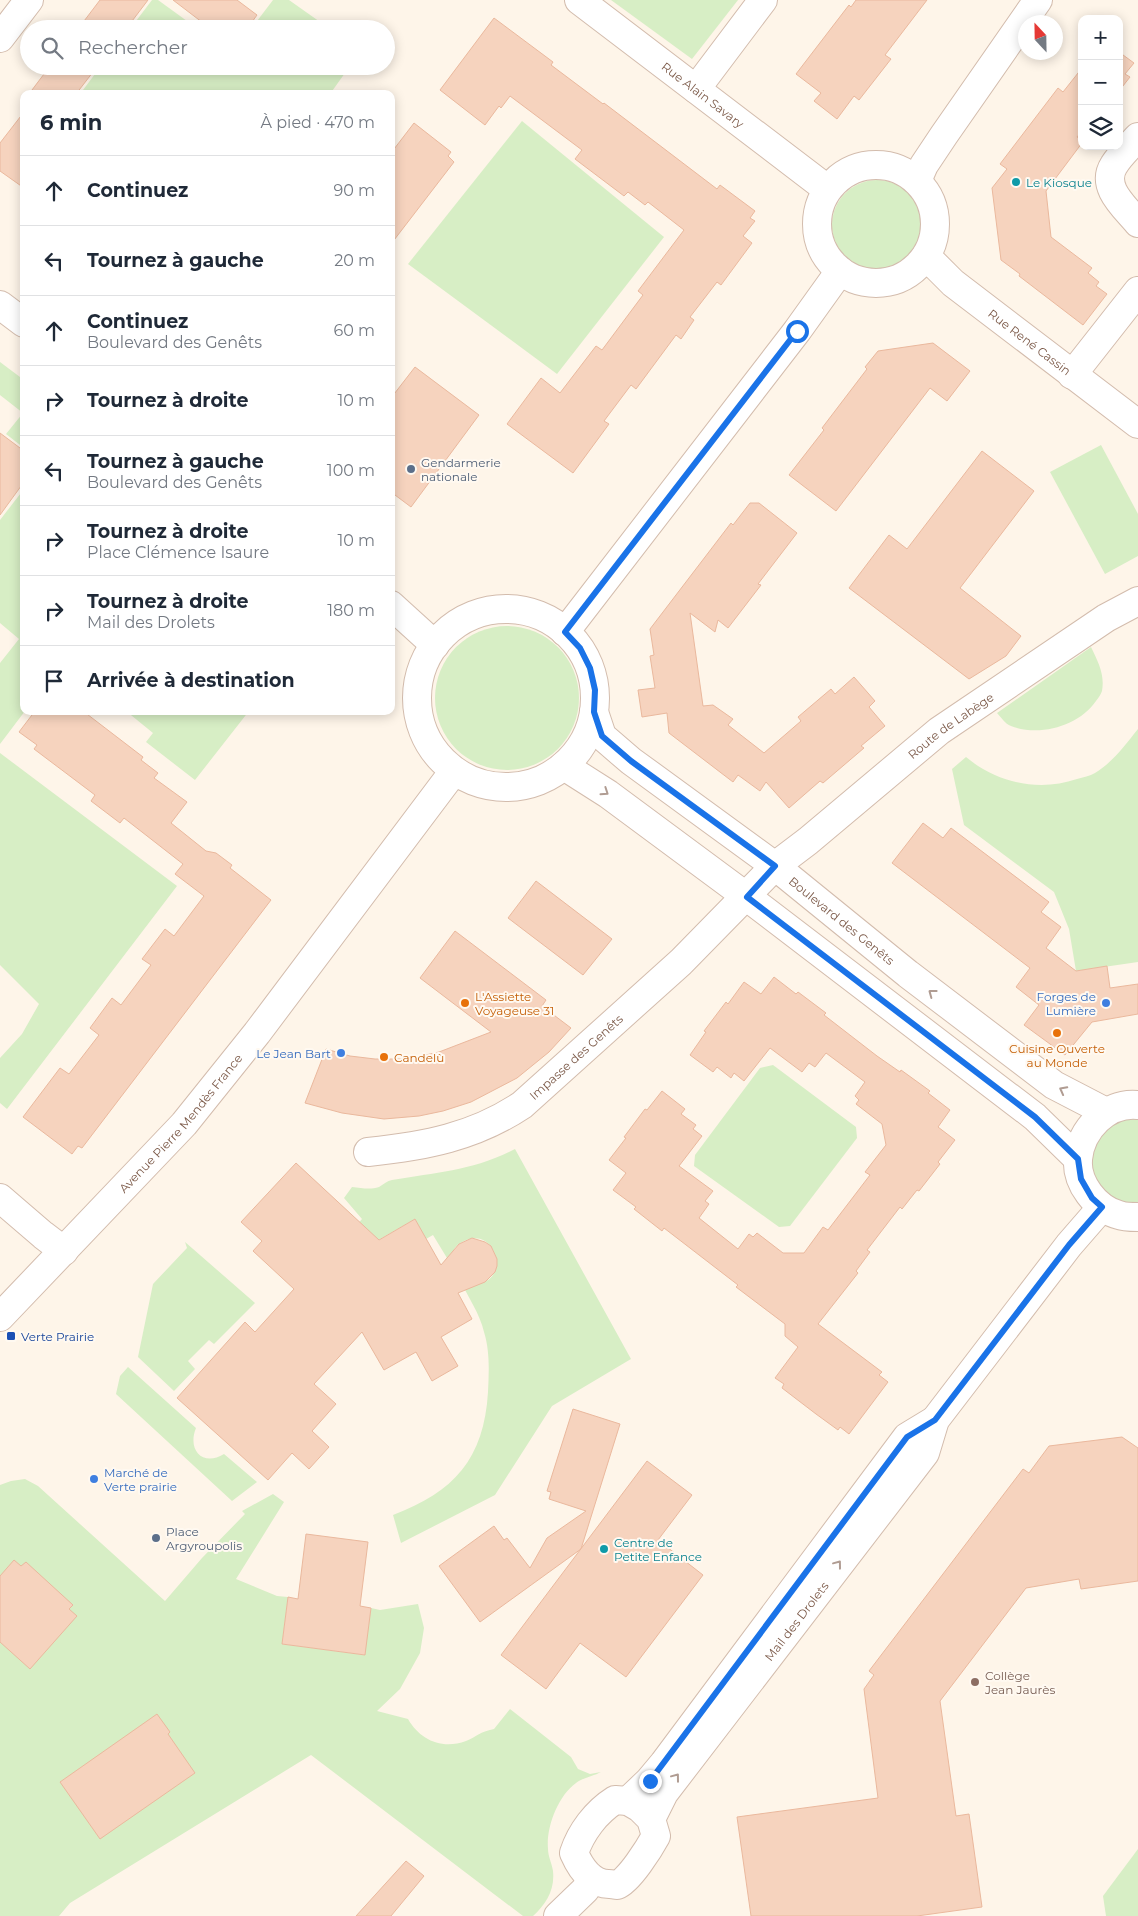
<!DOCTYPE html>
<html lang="fr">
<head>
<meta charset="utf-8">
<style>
	:root { --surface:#fff; --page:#f2f2f3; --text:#1f2937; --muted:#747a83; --line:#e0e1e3 }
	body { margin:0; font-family:Montserrat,sans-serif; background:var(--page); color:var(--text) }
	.controls { position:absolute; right:15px; top:15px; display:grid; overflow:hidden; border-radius:10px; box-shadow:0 2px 12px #0003 }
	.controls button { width:45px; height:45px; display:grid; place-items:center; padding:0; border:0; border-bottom:1px solid var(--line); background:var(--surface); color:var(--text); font:25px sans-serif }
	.compass { position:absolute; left:1018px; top:15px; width:45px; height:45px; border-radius:50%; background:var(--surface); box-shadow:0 2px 12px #0003; rotate:338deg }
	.stop { position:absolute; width:15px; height:15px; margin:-11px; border:4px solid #1a73e8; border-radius:50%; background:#fff }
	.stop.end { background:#1a73e8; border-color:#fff; box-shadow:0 1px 5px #0008 }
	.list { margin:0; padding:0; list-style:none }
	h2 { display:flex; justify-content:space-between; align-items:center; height:65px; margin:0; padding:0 20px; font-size:21px }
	h2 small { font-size:16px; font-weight:400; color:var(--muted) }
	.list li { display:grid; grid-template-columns:32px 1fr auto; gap:15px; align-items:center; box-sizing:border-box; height:70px; padding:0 20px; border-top:1px solid var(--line) }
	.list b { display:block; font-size:19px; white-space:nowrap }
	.list p { margin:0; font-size:16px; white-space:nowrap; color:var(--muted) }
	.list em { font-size:16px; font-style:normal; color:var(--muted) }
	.icon { flex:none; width:28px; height:28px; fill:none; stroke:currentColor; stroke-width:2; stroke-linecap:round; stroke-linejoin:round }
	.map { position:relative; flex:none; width:1138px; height:1916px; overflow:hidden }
	.search { position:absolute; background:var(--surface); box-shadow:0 2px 12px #0003; left:20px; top:20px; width:375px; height:55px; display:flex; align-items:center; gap:12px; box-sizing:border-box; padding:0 18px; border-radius:28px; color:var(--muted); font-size:19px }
	.panel { position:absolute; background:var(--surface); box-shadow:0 2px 12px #0003; left:20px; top:90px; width:375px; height:625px; border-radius:10px }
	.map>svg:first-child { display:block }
	.green { fill:#d7eec5 }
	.building { fill:#f6d3be; stroke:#eab89d }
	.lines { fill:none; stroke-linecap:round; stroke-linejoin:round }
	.minor-casing { stroke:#d3bcad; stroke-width:30 }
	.minor { stroke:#fff; stroke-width:28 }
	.oneway { stroke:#b09c92 }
	.route { stroke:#1a73e8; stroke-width:6 }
	.culture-dot { fill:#0f9aa8; stroke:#fff9f1; stroke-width:2 }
	.service-dot { fill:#5c6f8a; stroke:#fff9f1; stroke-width:2 }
	.food-dot { fill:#e8710a; stroke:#fff9f1; stroke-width:2 }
	.shop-dot { fill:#3f7fe0; stroke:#fff9f1; stroke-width:2 }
	.transit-dot { fill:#1a4fb4; stroke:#fff9f1; stroke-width:2 }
	.education-dot { fill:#8d6e63; stroke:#fff9f1; stroke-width:2 }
	.labels { text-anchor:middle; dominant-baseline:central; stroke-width:4; stroke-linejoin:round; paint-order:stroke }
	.street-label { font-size:12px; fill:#7c5a49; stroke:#fff9f1 }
	.culture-label { font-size:12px; fill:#0d838f; stroke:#fff9f1; text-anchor:start }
	.service-label { font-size:12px; fill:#4e5e75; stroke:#fff9f1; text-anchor:start }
	.food-label { font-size:12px; fill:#c56008; stroke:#fff9f1; text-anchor:start }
	.shop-label { font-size:12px; fill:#366cbe; stroke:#fff9f1; text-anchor:end }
	.transit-label { font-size:12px; fill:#164399; stroke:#fff9f1; text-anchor:start }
	.education-label { font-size:12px; fill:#785e54; stroke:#fff9f1; text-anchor:start }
</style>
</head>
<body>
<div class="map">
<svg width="1138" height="1916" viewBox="0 0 1138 1916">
	<rect width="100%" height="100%" fill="#fef5e9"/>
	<g class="green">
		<path d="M152,0H158L198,29H130Z"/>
		<path d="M273,0H289L330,29H251Z"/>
		<path d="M611,0H738L692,59Z"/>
		<path d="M101,66H350L330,94H80Z"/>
		<path d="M522,121L664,237L557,374L408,264Z"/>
		<circle cx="877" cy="225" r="45"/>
		<path d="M0,362L24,380V448L6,434L23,413L0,395Z"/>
		<path d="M1101,445L1138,514V556L1105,574L1050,472Z"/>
		<path d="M24,489L25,711L0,744V663L19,639L0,623V520Z"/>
		<circle cx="507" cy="698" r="72"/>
		<path d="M1091,647C1098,662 1105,674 1102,691C1101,694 1099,697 1096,701C1079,726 1040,737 1011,726C1005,724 1001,717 997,713Z"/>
		<path d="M126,711H249L195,780L146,742L153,733Z"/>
		<path d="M1138,729V962L1076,971L1069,929L1054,892L964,825L952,769L966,757C997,783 1039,792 1077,779C1083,777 1090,776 1095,773C1113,762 1125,745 1138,729Z"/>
		<path d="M0,753L177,886L7,1109L0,1103V1058L22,1034L39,1004L0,965Z"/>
		<path d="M773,1065L856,1127L857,1138L790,1226L779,1227L694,1166L695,1155L760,1068Z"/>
		<path d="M1138,1118V1209L1124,1208L1092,1180L1091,1150L1108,1126L1121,1120Z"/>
		<path d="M515,1149L631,1359L552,1406L495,1495L401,1543L393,1515C454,1492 484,1459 488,1392C489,1372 490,1351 484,1332C480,1314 468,1297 460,1280C513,1300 502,1223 464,1241C454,1245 451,1254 450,1263L433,1235L426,1239L415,1219L326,1270L304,1286L362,1219L344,1198L352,1187C362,1188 370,1190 379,1187C384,1184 387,1181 392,1180C438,1172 472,1171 515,1149Z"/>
		<path d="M185,1242L255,1303L214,1344L209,1340L188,1361L195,1369L174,1391L138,1357L153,1284L187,1248Z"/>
		<path d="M128,1367L196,1428C187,1450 203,1467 224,1454L257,1482L232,1501L116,1394L120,1376Z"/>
		<path d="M25,1479L38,1486L165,1601L202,1558L245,1514L242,1511L273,1494L284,1502L236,1579L277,1596L288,1597L282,1644L364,1655L371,1608L380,1610L418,1604L424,1628L420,1653L400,1689L377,1711L408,1719C420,1740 442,1750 466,1741C478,1736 479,1732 494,1729L510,1709L571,1757L578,1769L590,1774L601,1772C594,1776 582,1778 576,1783C558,1796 546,1827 548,1849C548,1856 552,1864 553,1871C555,1890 546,1904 533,1916H523L311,1755L70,1903L59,1916H0V1485L11,1481Z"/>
		<path d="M1138,1849V1916H1106L1103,1896Z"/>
	</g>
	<g class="building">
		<path d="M100,0H148L126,29H78Z"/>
		<path d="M173,0H237L257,15L247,29H211Z"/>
		<path d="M856,0H927L885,55L891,59L859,100L854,96L837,119L814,101L821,93L796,74L849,5L851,7Z"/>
		<path d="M494,18L553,62L551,65L603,104L604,103L717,189L720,185L755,211L750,218L755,221L743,236L752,243L721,285L717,282L690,317L694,320L681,339L676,335L636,389L631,385L604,421L609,424L573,473L507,424L541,378L560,393L596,346L602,350L643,295L638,291L684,230L648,202L645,205L628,192L624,196L575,159L582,150L510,96L501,108L499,106L485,125L440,90Z"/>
		<path d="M1119,52L1134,63L1125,74L1130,77L1119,91Z"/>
		<path d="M50,66H85L93,72L76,94H29Z"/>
		<path d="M1082,68V131L1077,137L1082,141V143L1046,191L1051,237L1092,268L1088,273L1099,282L1096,286L1107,294L1083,325L1019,276L1020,274L1001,260L992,188L1007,169L1000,164L1058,88L1063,92Z"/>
		<path d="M24,112V188L0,171V143Z"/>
		<path d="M414,123L451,152L448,156L454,162L391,244V153Z"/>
		<path d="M933,343L970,371L947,401L930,388L836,511L789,475L824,430L822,428L867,369L865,367L878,351Z"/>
		<path d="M415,367L479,415L411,507L391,492V398Z"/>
		<path d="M0,433L24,451V482L0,515Z"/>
		<path d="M982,451L1034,491L960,588L1021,636L1006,656L969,679L849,588L889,535L907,549Z"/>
		<path d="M750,503H759L797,533L758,584L761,585L728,628L718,620L715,632L690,613L703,706L713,705L733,719L728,725L764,753L801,721L798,717L831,689L835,694L854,677L875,701L869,707L885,726L861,746L864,748L823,783L820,781L789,808L766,782L760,791L738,775L733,782L669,733L667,713L642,717L638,690L655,688L650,656L654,655L650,629L731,523L733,525Z"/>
		<path d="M35,711H83L143,757L141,760L158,773L154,778L187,802L171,823L206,851L216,853L232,865L230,868L271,900L82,1148L78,1146L72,1154L23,1117L60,1068L69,1074L99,1035L90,1028L112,998L121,1005L151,965L142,959L165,929L174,936L204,896L175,874L183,864L124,818L120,823L91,801L95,795L34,749L37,745L19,732Z"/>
		<path d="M923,823L943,838L951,828L1049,902L1041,912L1061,927L1046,948L1076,971L1107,966L1110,988L1138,984V1014L1092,1022L1065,1055L1024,1025L1039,1005L1016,987L1030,968L892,863Z"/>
		<path d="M536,881L612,939L583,975L508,918Z"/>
		<path d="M455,931L546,1000L542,1006L571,1028L549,1052L517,1078L471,1102L443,1111L419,1116L384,1119L342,1113L305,1103L326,1049L350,1056L375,1059H408L439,1052L491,1032L420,978Z"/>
		<path d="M774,977L796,994L798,992L826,1013L824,1015L877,1056L900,1072L901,1070L930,1091L928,1093L950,1110L938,1127L955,1140L938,1162L940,1164L919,1191L917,1190L902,1209L900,1207L867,1250L870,1252L856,1271L858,1273L818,1324L882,1372L879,1375L888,1382L849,1434L840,1427L838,1430L816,1414L782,1388L784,1384L775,1378L798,1347L785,1336V1324L736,1287L738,1285L664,1228L662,1231L634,1209L636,1207L613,1190L626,1173L609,1160L626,1138L624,1137L645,1109L647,1110L662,1091L685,1109L681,1114L696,1125L693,1129L702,1136L679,1166L713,1191L705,1201L709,1204L699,1218L738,1249L749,1234L753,1237L757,1233L783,1253H804L823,1227L828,1230L870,1175L865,1172L886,1145L882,1124L856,1104L859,1100L855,1096L865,1082L826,1053L815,1067L809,1063L802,1072L770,1048L744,1081L734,1073L731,1078L717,1067L713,1072L690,1055L706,1032L704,1031L726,1002L728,1004L744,982L761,994Z"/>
		<path d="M296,1163L379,1240L415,1219L441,1265L459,1244L472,1238L485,1242L491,1246L497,1259V1266L495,1272L485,1282L458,1293L472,1319L441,1337L458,1366L432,1381L416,1352L384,1370L362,1332L314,1384L336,1404L312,1431L329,1447L309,1469L292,1453L268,1480L177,1398L245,1322L255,1332L294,1289L253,1251L262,1241L241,1222Z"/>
		<path d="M573,1409L620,1424L581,1549L480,1622L439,1566L494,1526L504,1540L507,1538L530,1568L547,1538L586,1511L549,1499L551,1492L547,1491Z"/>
		<path d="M1122,1437L1138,1448V1581L1081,1589L1079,1579L1026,1588L940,1701L956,1816L969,1814L982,1907L917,1916H751L737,1817L878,1798L864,1689L874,1675L869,1671L1023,1469L1029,1473L1049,1446Z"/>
		<path d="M647,1461L692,1495L658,1540L703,1575L626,1677L580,1643L546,1689L501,1655Z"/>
		<path d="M306,1534L368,1542L360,1606L371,1608L365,1655L282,1644L288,1597L298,1599Z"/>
		<path d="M14,1560L21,1566L26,1562L73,1605L69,1609L77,1616L30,1669L0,1642V1576Z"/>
		<path d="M157,1714L170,1732L168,1734L195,1773L100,1839L60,1782Z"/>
		<path d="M406,1861L424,1876L391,1916H356Z"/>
	</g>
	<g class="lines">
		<defs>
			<g id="minor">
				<path id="s1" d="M579,0L827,189"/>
				<path d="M0,38L29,0"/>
				<path d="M696,89L763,0"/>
				<path d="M1138,137C1130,146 1120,155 1114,165C1100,187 1125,207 1138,223"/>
				<circle cx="876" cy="224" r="59"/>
				<path d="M917,181L924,165L944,135L1038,0"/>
				<path id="s2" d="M926,256L953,283L1138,424"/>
				<path d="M0,305L24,323"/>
				<path d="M1072,375L1138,291"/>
				<path d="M391,605L435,645"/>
				<circle cx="506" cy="698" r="89"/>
				<path d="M565,632L797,331L840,271"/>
				<path id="s3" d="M594,712L602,736L631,761L775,866L908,974L1054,1085L1106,1112"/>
				<path d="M564,766L608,794L747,897L1035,1117L1078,1159"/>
				<path d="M1138,1105C1107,1102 1081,1129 1078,1159C1076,1183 1096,1209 1119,1215C1124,1217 1132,1217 1138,1217"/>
				<path id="s4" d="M368,1152C425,1146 474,1137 522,1105L681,962L775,866L808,841L939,731L1106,618L1138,601"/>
				<path d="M0,1198L43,1235L64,1251"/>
				<path id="s5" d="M0,1317L184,1124L257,1033L454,771"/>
				<path d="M615,1800L628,1801L640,1808L651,1819L656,1836C650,1847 629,1881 617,1885C615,1885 612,1884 609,1884C591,1884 581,1869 574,1853C581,1832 596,1812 615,1800Z"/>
				<path d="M628,1801L649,1781L664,1763L907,1437L935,1420"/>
				<path id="s6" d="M651,1819L664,1793L925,1453L935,1420L1069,1245L1102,1207"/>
				<path d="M558,1916L585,1890L592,1880"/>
			</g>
		</defs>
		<use href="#minor" class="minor-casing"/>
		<use href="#minor" class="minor"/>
	</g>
	<defs><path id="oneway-chevron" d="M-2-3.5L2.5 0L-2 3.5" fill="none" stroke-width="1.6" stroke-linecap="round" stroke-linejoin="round" transform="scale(1.25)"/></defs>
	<g class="oneway">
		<use href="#oneway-chevron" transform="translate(605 792) rotate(34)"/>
		<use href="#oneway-chevron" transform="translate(932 993) rotate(-143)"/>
		<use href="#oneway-chevron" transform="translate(1063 1090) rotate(-152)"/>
		<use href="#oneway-chevron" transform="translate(838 1564) rotate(-53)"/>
		<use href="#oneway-chevron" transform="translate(676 1777) rotate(-53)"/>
	</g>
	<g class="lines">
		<path class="route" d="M650,1781L907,1437L935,1420L1069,1245L1102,1207L1092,1198L1081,1179L1078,1159L1035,1117L747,897L775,866L631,761L602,736L594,712L595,690L590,668L580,648L565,632L797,331"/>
	</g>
	<g class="culture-dot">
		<circle cx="1016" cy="182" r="5"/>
		<circle cx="604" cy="1549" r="5"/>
	</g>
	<g class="service-dot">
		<circle cx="411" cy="469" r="5"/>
		<circle cx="156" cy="1538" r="5"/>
	</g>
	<g class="food-dot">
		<circle cx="465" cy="1003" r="5"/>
		<circle cx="1057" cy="1033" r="5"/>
		<circle cx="384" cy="1057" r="5"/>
	</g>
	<g class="shop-dot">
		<circle cx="1106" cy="1003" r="5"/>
		<circle cx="341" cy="1053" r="5"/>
		<circle cx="94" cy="1479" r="5"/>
	</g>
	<rect class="transit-dot" x="6" y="1331" width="10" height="10" rx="2.5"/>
	<circle class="education-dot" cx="975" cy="1682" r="5"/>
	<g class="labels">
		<g class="street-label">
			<text stroke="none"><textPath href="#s1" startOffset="156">Rue Alain Savary</textPath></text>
			<text stroke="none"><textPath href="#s2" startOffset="135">Rue René Cassin</textPath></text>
			<text stroke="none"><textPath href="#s4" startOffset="736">Route de Labège</textPath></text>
			<text stroke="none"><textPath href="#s3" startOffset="328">Boulevard des Genêts</textPath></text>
			<text stroke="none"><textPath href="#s4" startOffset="235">Impasse des Genêts</textPath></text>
			<text stroke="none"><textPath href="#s5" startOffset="265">Avenue Pierre Mendès France</textPath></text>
			<text stroke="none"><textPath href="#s6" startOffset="246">Mail des Drolets</textPath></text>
		</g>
		<g class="culture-label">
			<text x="1026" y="182">Le Kiosque</text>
			<text x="614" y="1542">Centre de<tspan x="614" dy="14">Petite Enfance</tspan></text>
		</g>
		<g class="service-label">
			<text x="421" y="462">Gendarmerie<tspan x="421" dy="14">nationale</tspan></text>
			<text x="166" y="1531">Place<tspan x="166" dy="14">Argyroupolis</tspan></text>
		</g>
		<g class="food-label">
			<text x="475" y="996">L'Assiette<tspan x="475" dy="14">Voyageuse 31</tspan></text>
			<text x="1057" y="1048" text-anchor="middle">Cuisine Ouverte<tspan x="1057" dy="14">au Monde</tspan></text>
			<text x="394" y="1057">Candelù</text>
		</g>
		<g class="shop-label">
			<text x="1096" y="996">Forges de<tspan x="1096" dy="14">Lumière</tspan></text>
			<text x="331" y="1053">Le Jean Bart</text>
			<text x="104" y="1472" text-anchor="start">Marché de<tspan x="104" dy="14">Verte prairie</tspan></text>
		</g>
		<g class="transit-label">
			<text x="21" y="1336">Verte Prairie</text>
		</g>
		<g class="education-label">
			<text x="985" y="1675">Collège<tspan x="985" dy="14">Jean Jaurès</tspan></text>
		</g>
	</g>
</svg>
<div class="controls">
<button>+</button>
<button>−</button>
<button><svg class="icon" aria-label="layers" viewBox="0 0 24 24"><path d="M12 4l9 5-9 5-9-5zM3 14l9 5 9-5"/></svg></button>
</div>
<svg class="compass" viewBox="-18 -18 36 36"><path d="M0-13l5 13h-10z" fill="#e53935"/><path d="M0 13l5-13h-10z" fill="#747a83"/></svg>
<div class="stop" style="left:797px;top:331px"></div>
<div class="stop end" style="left:650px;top:1781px"></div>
<div class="search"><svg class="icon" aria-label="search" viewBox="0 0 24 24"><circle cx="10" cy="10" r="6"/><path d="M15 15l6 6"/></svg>Rechercher</div>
<section class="panel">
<h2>6 min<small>À pied · 470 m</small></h2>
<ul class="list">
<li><svg class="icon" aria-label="ahead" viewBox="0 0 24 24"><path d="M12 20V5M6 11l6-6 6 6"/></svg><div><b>Continuez</b></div><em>90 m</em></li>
<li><svg class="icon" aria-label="left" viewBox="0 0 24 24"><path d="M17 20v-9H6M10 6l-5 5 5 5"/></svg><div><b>Tournez à gauche</b></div><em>20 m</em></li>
<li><svg class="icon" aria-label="ahead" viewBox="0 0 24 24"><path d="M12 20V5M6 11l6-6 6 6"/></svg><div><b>Continuez</b><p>Boulevard des Genêts</p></div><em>60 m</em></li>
<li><svg class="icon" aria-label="right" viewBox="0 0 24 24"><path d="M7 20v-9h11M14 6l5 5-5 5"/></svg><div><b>Tournez à droite</b></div><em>10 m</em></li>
<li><svg class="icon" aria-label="left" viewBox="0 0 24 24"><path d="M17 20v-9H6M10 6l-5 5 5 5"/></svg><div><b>Tournez à gauche</b><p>Boulevard des Genêts</p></div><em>100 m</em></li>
<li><svg class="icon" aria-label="right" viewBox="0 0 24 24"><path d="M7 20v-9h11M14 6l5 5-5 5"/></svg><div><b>Tournez à droite</b><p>Place Clémence Isaure</p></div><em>10 m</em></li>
<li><svg class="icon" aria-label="right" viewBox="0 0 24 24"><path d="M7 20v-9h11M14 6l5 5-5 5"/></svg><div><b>Tournez à droite</b><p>Mail des Drolets</p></div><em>180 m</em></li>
<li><svg class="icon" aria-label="arrive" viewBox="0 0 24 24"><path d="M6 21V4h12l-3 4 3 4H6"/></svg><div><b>Arrivée à destination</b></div></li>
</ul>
</section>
</div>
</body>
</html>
